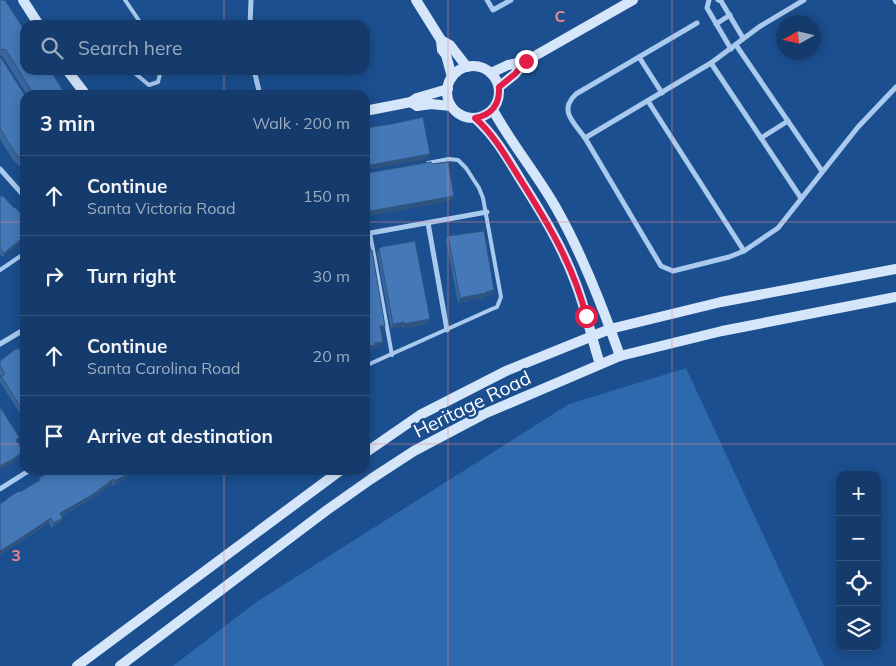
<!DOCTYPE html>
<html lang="en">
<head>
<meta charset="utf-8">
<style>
	:root { --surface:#143b6b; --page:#1d4271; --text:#f1f3f6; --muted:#9dadc1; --line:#33557e }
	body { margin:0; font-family:Mulish,sans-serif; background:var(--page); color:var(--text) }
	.controls { position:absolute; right:15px; bottom:15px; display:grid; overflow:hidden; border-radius:10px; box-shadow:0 2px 12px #0003 }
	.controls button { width:45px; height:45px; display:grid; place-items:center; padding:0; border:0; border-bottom:1px solid var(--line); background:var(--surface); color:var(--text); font:25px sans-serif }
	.compass { position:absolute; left:776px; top:15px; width:45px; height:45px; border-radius:50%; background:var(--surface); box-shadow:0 2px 12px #0003; rotate:262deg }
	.stop { position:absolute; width:15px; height:15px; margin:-11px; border:4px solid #e11d48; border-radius:50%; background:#fff }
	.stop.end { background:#e11d48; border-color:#fff; box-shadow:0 1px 5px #0008 }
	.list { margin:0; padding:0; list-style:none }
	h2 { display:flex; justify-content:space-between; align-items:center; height:65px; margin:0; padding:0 20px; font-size:21px }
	h2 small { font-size:16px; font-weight:400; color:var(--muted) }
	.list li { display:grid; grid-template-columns:32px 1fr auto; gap:15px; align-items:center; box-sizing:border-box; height:80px; padding:0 20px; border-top:1px solid var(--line) }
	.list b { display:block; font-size:19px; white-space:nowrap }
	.list p { margin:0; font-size:16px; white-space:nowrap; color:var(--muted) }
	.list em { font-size:16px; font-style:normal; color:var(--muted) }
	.icon { flex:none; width:28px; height:28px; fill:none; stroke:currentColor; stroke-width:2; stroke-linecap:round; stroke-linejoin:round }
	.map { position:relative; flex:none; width:896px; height:666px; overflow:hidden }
	.search { position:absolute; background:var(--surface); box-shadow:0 2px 12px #0003; left:20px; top:20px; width:350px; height:55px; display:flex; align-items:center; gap:12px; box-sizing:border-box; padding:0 18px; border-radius:15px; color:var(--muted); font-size:19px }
	.panel { position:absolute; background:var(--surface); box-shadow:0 2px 12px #0003; left:20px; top:90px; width:350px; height:385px; border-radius:15px }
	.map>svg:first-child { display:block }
	.green { fill:#2e69ad }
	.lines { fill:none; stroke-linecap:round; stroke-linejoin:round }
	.lane { stroke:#a9c9ee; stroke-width:4 }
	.street { stroke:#a9c9ee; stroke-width:5 }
	.secondary { stroke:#d6e6fa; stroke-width:10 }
	.wall { fill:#3a679d }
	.shaded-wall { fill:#305480 }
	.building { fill:#4478b7; stroke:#305480 }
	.route { stroke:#e11d48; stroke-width:6 }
	.grid { fill:none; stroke:#e88989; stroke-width:1; stroke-opacity:0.55 }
	.labels { text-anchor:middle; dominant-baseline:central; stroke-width:5; stroke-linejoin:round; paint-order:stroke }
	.street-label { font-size:19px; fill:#fff; stroke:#1b4f8f }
	.grid-label { font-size:16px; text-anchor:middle; font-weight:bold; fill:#e88989; stroke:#1b4f8f; stroke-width:5; stroke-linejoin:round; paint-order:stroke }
</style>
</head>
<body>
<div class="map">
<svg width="896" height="666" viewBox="0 0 896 666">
	<rect width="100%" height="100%" fill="#1b4f8f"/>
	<path class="green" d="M686,368L824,666H173L255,603L569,404Z"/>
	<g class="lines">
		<g class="lane">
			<path d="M125,0L142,25"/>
			<path d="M131,70L149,85L158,82L161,70"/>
			<path d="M370,233L392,355"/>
			<path d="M0,270L25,253"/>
			<path d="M365,366L492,309L497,307L501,297L483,198L479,188L466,168L458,160L449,159L428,163"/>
		</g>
		<g class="street">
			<path d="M487,0L493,10L511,0"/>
			<path d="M709,0L707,8L731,49"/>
			<path d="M718,0L721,1L743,38"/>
			<path d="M804,0L759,27L711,63L585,138L661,266L673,271L729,257L744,251L778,228L858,127L896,87"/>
			<path d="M895,0L896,2"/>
			<path d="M716,24L730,15"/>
			<path d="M250,25L251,0"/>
			<path d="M736,45L822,171"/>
			<path d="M639,57L662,93"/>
			<path d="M711,63L801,198"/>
			<path d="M254,70L260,95"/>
			<path d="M648,101L744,251"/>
			<path d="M585,138C574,122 558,111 576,94L697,23"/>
			<path d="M761,138L788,121"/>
			<path d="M0,169L25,197"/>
			<path d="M428,223L447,330"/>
			<path d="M365,234L487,212"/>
			<path d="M0,344L25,329"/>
			<path d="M0,489L30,470"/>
		</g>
		<g class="secondary">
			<path d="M23,0L39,25"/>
			<path d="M416,0L441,40L442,50L446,55L452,77"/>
			<path d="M441,40L450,45L467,67"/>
			<circle cx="473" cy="92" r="26"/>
			<path d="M67,70L86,95"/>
			<path d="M491,73L508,65L526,61"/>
			<path d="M499,87L515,74L526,61L633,0"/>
			<path d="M411,102L417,106L431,104L451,106"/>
			<path d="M493,110C511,143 536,173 555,206C582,253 602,305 620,356"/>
			<path d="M365,111L411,102L417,98L448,89"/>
			<path d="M475,118C496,137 508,159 522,182C543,215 563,248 576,284C586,310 591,337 600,364"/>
			<path d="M365,453L420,415L506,371L610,329L721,302L896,269"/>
			<path d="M77,666L341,470"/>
			<path d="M120,666L327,510L371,479L414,451L484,414L620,356L722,331L896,297"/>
		</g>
	</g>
	<g class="wall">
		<path d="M0,0L66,95H27L3,57L0,55Z"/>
		<path d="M0,56L25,117V172L13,160L0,139Z"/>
		<path d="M0,195L25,218L3,257L0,254Z"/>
		<path d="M448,236L493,295L485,296L484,298L458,303L446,240Z"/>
		<path d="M379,249L428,324L402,329V327L391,329L377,253Z"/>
		<path d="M25,345V421L0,382V379L1,376L0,374V361Z"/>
		<path d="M127,475L125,479L113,486L112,484L90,500L62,516L61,522L52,528L49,523L11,548L0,555V504L38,481L39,478Z"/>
	</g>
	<g class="shaded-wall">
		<path d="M430,154L428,159L365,170V166H366Z"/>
		<path d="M454,196L452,201L365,217V212Z"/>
		<path d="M25,236V239L3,257L4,253Z"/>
		<path d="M494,290L493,295L485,296L484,298L458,303L460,298Z"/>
		<path d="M430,319L428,324L402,329L404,324Z"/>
		<path d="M404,322L402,327L391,329L393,324Z"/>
		<path d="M380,326H385L384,330L379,331Z"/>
		<path d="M383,342L381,346L374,348V350L365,351V347L375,343Z"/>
		<path d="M23,451L21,455L11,464L0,470V466Z"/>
		<path d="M129,470H135L127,475L125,479L113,486L115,481Z"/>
		<path d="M113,479L112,484L90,500L58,518L60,513Z"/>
		<path d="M51,518L49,523L11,548L0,555V551Z"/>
		<path d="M63,518L61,522L52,528L54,523Z"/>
	</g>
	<g class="building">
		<path d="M0,0H5L25,31V70H50L66,95H30L31,94V90L6,50L3,49L0,50Z"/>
		<path d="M0,56L24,94L26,95H25V111L22,115L25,117V163L15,153L0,128Z"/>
		<path d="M423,117L430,154L365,166V128L392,124Z"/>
		<path d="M431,162L432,164L448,162L454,196L365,212V172L367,173Z"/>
		<path d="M0,195L2,197L3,196L14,208L15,207L25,218V236L4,253L0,248Z"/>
		<path d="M484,231L494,290L486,292V293L460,298L448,236Z"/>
		<path d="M415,241L430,319L404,324V322L393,324L379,249L381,247Z"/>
		<path d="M372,250L385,326H380L383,342L375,343V345L365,347V251Z"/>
		<path d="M25,345V414L1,376L5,374L0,366V361L17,348L18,350Z"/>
		<path d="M0,407L19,437L16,440L23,451L13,459L0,466Z"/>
		<path d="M54,470H129L125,472L127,474L115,481L113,479L92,495L60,513L63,518L54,523L51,518L13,543L0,551V504L5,501L9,497L19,491L20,492L40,480L39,478Z"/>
	</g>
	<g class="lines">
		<path class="route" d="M526,61L515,74L499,87C500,104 492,115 475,118C495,136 506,157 520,179C547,222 574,266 586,316"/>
	</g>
	<path class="grid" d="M224,0V25M448,0V666M672,0V666M224,70V95M0,222H25M365,222H896M0,444H25M365,444H896M224,470V666"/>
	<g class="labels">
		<g class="street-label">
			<text transform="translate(472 404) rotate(-26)">Heritage Road</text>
		</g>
	</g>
	<g class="grid-label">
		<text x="560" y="22">C</text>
		<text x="16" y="561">3</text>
	</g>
</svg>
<div class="controls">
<button>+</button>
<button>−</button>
<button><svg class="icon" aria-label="locate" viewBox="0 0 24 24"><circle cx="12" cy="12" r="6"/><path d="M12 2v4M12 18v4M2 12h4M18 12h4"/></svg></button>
<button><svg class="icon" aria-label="layers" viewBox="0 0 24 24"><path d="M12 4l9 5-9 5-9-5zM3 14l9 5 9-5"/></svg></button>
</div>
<svg class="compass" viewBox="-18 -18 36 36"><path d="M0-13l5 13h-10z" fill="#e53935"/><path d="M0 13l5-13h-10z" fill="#9dadc1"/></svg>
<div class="stop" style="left:586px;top:316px"></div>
<div class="stop end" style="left:526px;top:61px"></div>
<div class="search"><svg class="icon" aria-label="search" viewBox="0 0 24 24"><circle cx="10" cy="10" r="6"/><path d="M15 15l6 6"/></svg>Search here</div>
<section class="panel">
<h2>3 min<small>Walk · 200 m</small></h2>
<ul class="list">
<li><svg class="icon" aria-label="ahead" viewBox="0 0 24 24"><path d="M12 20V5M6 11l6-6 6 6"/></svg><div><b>Continue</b><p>Santa Victoria Road</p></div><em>150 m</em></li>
<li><svg class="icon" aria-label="right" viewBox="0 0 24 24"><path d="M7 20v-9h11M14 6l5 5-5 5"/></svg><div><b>Turn right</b></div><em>30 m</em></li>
<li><svg class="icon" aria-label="ahead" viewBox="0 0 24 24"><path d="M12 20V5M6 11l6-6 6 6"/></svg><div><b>Continue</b><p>Santa Carolina Road</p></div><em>20 m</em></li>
<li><svg class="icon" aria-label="arrive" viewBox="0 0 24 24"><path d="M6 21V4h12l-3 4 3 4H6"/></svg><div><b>Arrive at destination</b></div></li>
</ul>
</section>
</div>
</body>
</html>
